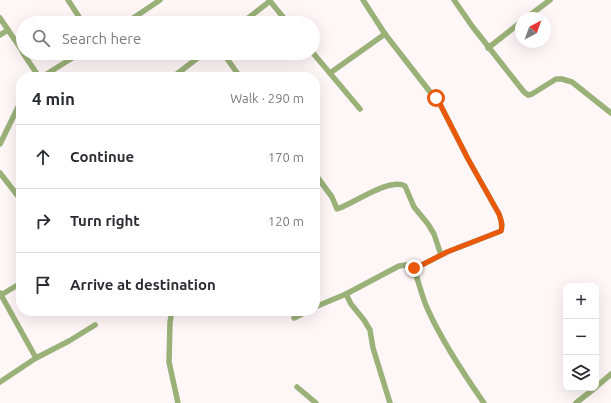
<!DOCTYPE html>
<html lang="en">
<head>
<meta charset="utf-8">
<style>
	:root { --surface:#fff; --page:#f2f2f3; --text:#2b2b33; --muted:#7c7c81; --line:#e1e1e2 }
	body { margin:0; font-family:Ubuntu,sans-serif; background:var(--page); color:var(--text) }
	.controls { position:absolute; right:12px; bottom:12px; display:grid; overflow:hidden; border-radius:8px; box-shadow:0 4px 16px #0002 }
	.controls button { width:36px; height:36px; display:grid; place-items:center; padding:0; border:0; border-bottom:1px solid var(--line); background:var(--surface); color:var(--text); font:20px sans-serif }
	.compass { position:absolute; left:515px; top:12px; width:36px; height:36px; border-radius:50%; background:var(--surface); box-shadow:0 4px 16px #0002; rotate:41deg }
	.stop { position:absolute; width:12px; height:12px; margin:-9px; border:3px solid #ea580c; border-radius:50%; background:#fff }
	.stop.end { background:#ea580c; border-color:#fff; box-shadow:0 1px 4px #0008 }
	.list { margin:0; padding:0; list-style:none }
	h2 { display:flex; justify-content:space-between; align-items:center; height:52px; margin:0; padding:0 16px; font-size:17px }
	h2 small { font-size:13px; font-weight:400; color:var(--muted) }
	.list li { display:grid; grid-template-columns:26px 1fr auto; gap:12px; align-items:center; box-sizing:border-box; height:64px; padding:0 16px; border-top:1px solid var(--line) }
	.list b { display:block; font-size:15px; white-space:nowrap }
	.list em { font-size:13px; font-style:normal; color:var(--muted) }
	.icon { flex:none; width:22px; height:22px; fill:none; stroke:currentColor; stroke-width:2; stroke-linecap:round; stroke-linejoin:round }
	.map { position:relative; flex:none; width:611px; height:403px; overflow:hidden }
	.search { position:absolute; background:var(--surface); box-shadow:0 4px 16px #0002; left:16px; top:16px; width:304px; height:44px; display:flex; align-items:center; gap:10px; box-sizing:border-box; padding:0 14px; border-radius:22px; color:var(--muted); font-size:15px }
	.panel { position:absolute; background:var(--surface); box-shadow:0 4px 16px #0002; left:16px; top:72px; width:304px; height:244px; border-radius:16px }
	.map>svg:first-child { display:block }
	.lines { fill:none; stroke-linecap:round; stroke-linejoin:round }
	.minor { stroke:#9ab178; stroke-width:5.5 }
	.route { stroke:#ea580c; stroke-width:5 }
</style>
</head>
<body>
<div class="map">
<svg width="611" height="403" viewBox="0 0 611 403">
	<rect width="100%" height="100%" fill="#fff6f8"/>
	<g class="lines">
		<g class="minor">
			<path d="M68,0L83,23"/>
			<path d="M269,0L288,23"/>
			<path d="M454,0L472,26L524,92L528,95L532,94L556,79H562L572,82L611,113"/>
			<path d="M0,18L23,52"/>
			<path d="M526,18L550,0"/>
			<path d="M126,23L160,0"/>
			<path d="M242,23L270,1"/>
			<path d="M0,35L8,30"/>
			<path d="M488,48L521,22"/>
			<path d="M23,53L39,77"/>
			<path d="M223,53L240,77"/>
			<path d="M313,53L360,109"/>
			<path d="M330,73L385,34"/>
			<path d="M42,77L80,53"/>
			<path d="M173,77L204,53"/>
			<path d="M0,144L21,101"/>
			<path d="M0,173L21,200"/>
			<path d="M315,174L332,197L337,209C353,204 390,177 405,186L414,207L428,224L434,234L441,255"/>
			<path d="M414,269C419,283 422,297 428,310C443,343 463,373 484,403"/>
			<path d="M0,293L36,358"/>
			<path d="M346,294L351,304L364,320L370,330L373,348L390,403"/>
			<path d="M1,295L21,283"/>
			<path d="M315,307L346,294L399,266L406,265L414,268V269L447,252L501,231C503,224 501,220 499,214L468,159L441,106L385,34L363,0"/>
			<path d="M172,311L170,322L169,362L178,403"/>
			<path d="M294,318L308,311"/>
			<path d="M0,382L36,358L69,341L95,325"/>
			<path d="M297,387L316,403"/>
			<path d="M596,387L611,374"/>
			<path d="M576,403L595,388"/>
		</g>
	</g>
	<g class="lines">
		<path class="route" d="M414,268V269L447,252L501,231C503,224 501,220 499,214L468,159L441,106L436,98"/>
	</g>
</svg>
<div class="controls">
<button>+</button>
<button>−</button>
<button><svg class="icon" aria-label="layers" viewBox="0 0 24 24"><path d="M12 4l9 5-9 5-9-5zM3 14l9 5 9-5"/></svg></button>
</div>
<svg class="compass" viewBox="-18 -18 36 36"><path d="M0-13l5 13h-10z" fill="#e53935"/><path d="M0 13l5-13h-10z" fill="#7c7c81"/></svg>
<div class="stop" style="left:436px;top:98px"></div>
<div class="stop end" style="left:414px;top:268px"></div>
<div class="search"><svg class="icon" aria-label="search" viewBox="0 0 24 24"><circle cx="10" cy="10" r="6"/><path d="M15 15l6 6"/></svg>Search here</div>
<section class="panel">
<h2>4 min<small>Walk · 290 m</small></h2>
<ul class="list">
<li><svg class="icon" aria-label="ahead" viewBox="0 0 24 24"><path d="M12 20V5M6 11l6-6 6 6"/></svg><div><b>Continue</b></div><em>170 m</em></li>
<li><svg class="icon" aria-label="right" viewBox="0 0 24 24"><path d="M7 20v-9h11M14 6l5 5-5 5"/></svg><div><b>Turn right</b></div><em>120 m</em></li>
<li><svg class="icon" aria-label="arrive" viewBox="0 0 24 24"><path d="M6 21V4h12l-3 4 3 4H6"/></svg><div><b>Arrive at destination</b></div></li>
</ul>
</section>
</div>
</body>
</html>
